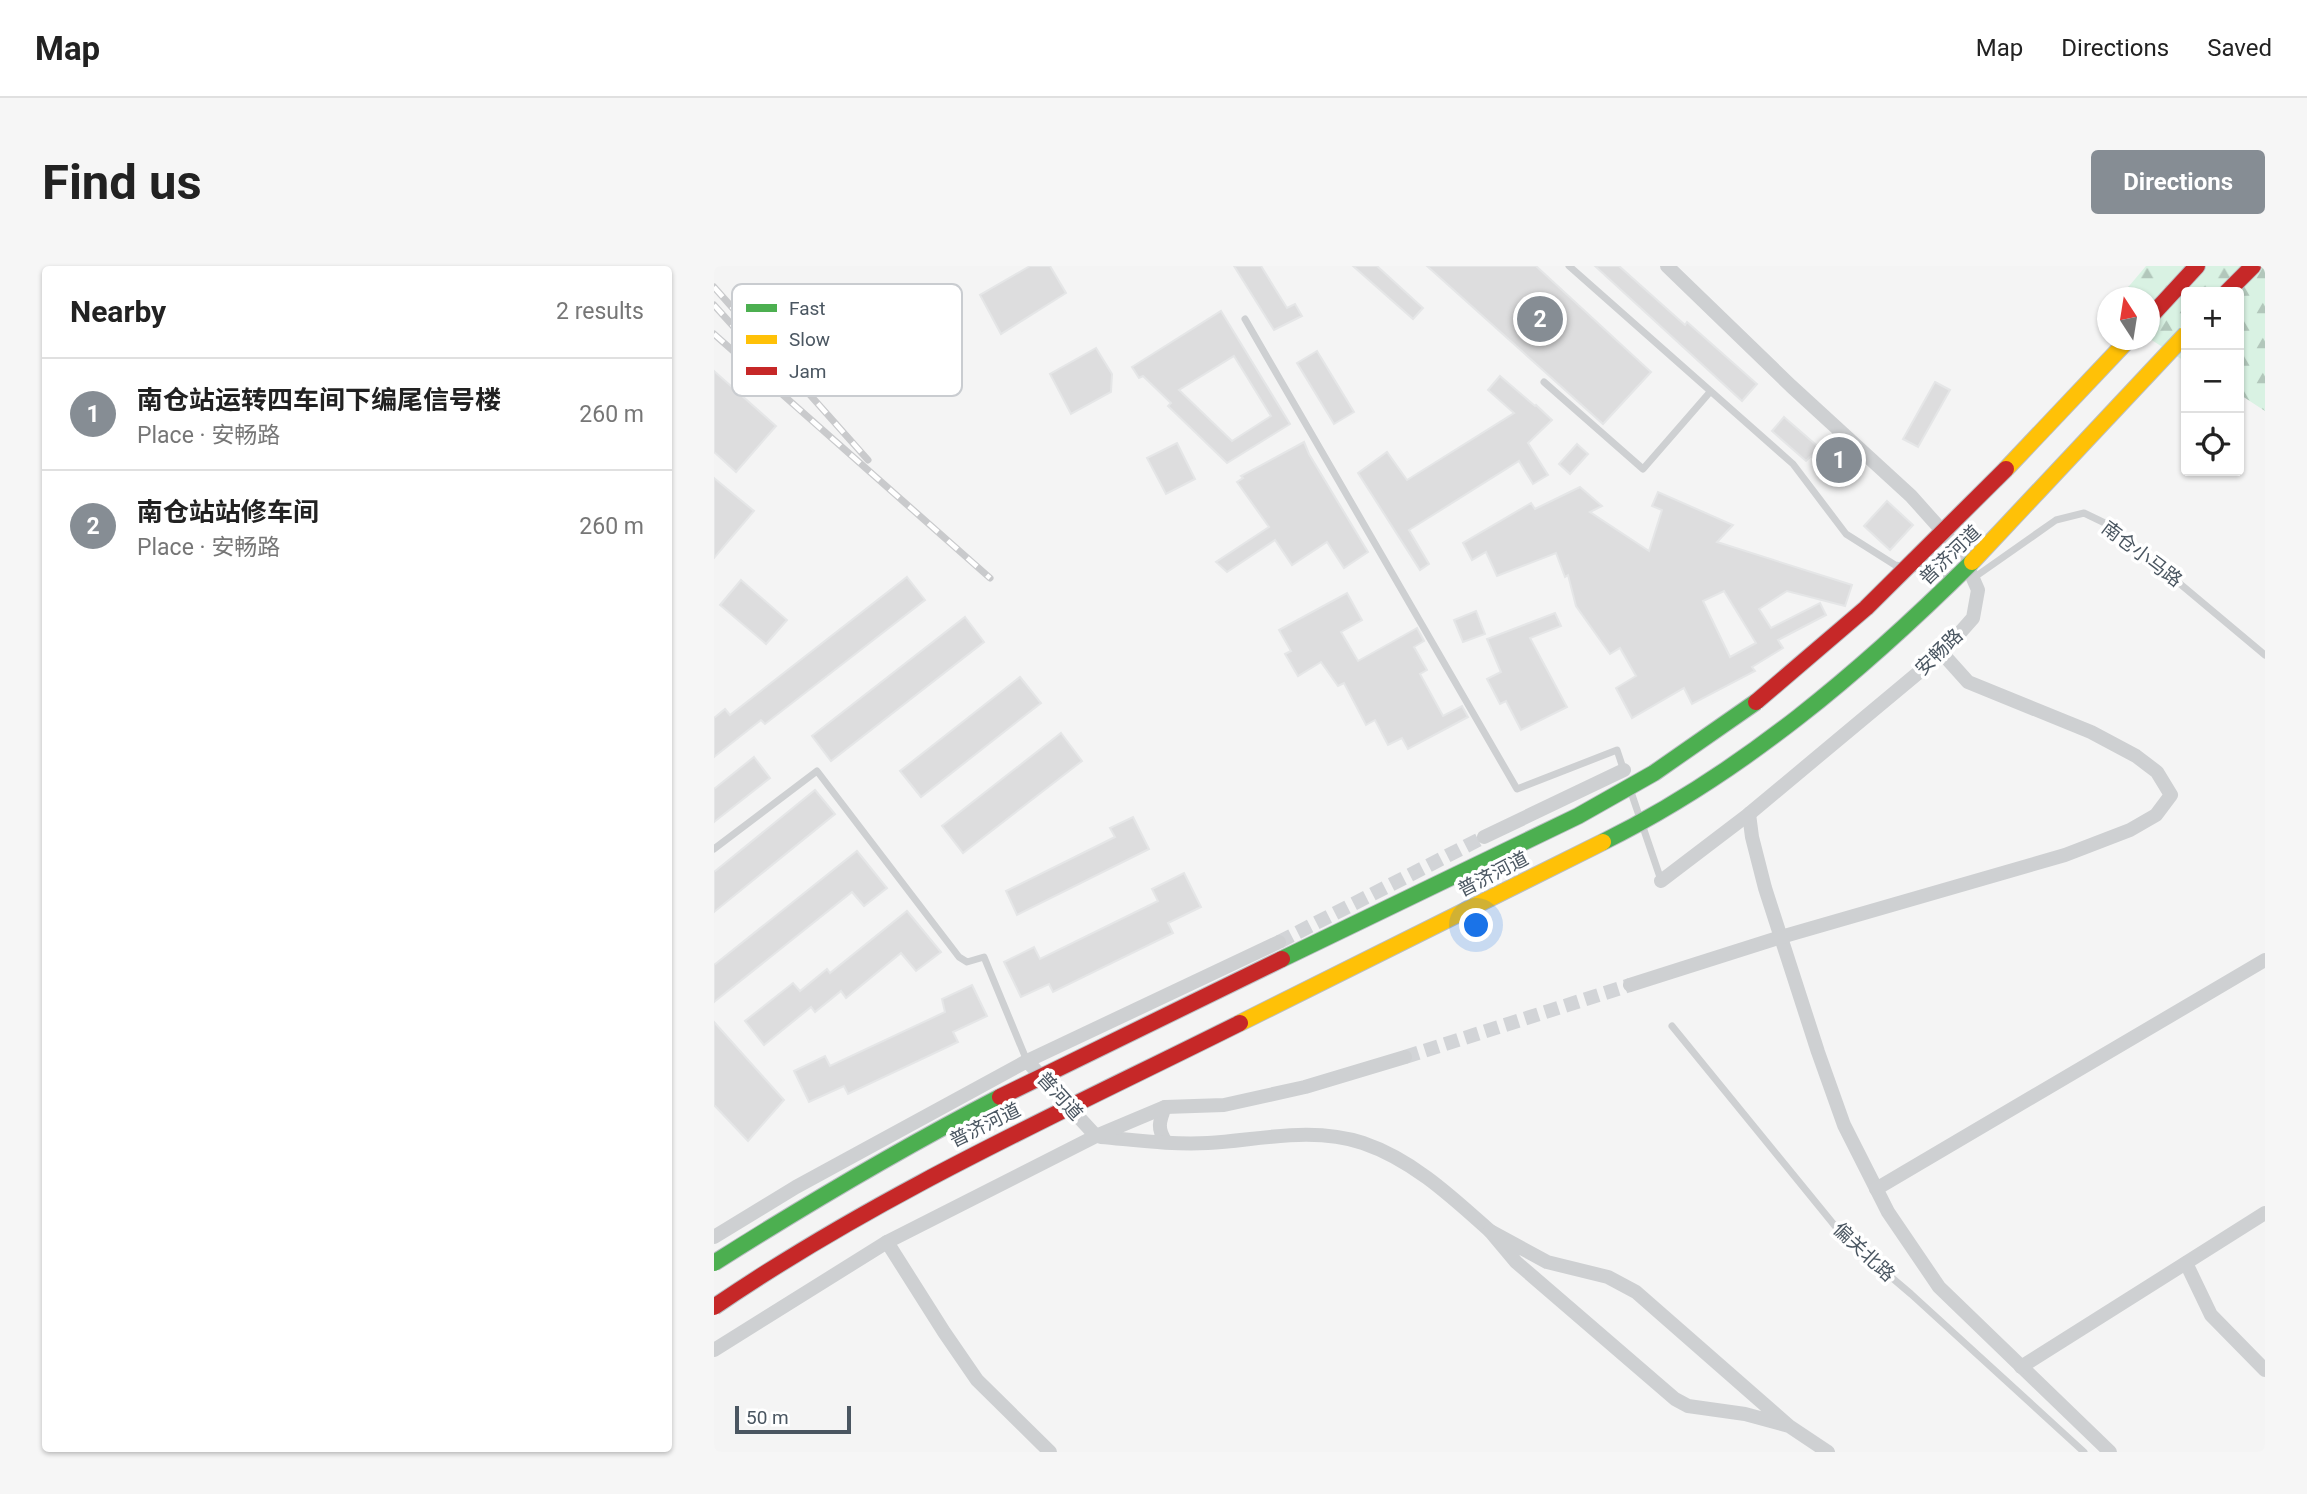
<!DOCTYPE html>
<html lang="en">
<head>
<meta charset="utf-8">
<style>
	:root { --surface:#fff; --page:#f6f6f6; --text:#222; --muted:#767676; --line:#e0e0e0; --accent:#868d94 }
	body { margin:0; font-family:Roboto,"Noto Sans SC",sans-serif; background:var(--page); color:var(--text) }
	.controls { position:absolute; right:21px; top:21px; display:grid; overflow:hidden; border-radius:7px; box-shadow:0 2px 5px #0004 }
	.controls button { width:63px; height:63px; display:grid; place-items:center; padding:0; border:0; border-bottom:2px solid var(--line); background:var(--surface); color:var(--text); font:35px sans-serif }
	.compass { position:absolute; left:1383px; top:21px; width:63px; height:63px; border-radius:50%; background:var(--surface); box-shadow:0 2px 5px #0004; rotate:348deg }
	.scale { position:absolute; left:21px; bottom:18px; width:116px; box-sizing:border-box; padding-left:7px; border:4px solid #4a5661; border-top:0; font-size:19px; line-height:24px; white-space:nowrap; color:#4a5661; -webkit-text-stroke:5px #fff; paint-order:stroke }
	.you { position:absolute; left:763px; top:660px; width:24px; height:24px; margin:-18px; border:5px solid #fff; border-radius:50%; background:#1a73e8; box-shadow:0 0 0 10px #1a73e833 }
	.badge { display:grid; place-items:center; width:46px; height:46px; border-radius:50%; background:var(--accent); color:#fff; font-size:23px; font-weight:700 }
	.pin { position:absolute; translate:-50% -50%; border:4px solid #fff; box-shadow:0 2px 7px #0006 }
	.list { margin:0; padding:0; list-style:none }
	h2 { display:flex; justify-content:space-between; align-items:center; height:91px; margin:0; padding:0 28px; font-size:30px }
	h2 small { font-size:23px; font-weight:400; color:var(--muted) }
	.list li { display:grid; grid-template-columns:46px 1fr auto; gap:21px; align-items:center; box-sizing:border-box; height:112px; padding:0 28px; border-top:2px solid var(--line) }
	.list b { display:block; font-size:26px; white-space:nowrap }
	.list p { margin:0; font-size:23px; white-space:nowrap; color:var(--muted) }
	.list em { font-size:23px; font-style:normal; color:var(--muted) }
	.icon { flex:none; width:38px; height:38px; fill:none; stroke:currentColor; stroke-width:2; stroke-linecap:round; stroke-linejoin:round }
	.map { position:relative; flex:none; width:1551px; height:1186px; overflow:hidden; border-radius:7px }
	header { display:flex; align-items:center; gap:42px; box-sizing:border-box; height:98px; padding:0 35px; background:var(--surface); border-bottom:2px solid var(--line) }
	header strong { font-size:33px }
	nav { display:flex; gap:38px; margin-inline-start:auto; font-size:24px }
	.intro { display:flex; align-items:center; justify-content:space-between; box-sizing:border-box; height:168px; padding:0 42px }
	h1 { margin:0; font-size:49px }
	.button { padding:18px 32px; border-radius:7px; background:var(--accent); color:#fff; font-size:24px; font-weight:700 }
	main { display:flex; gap:42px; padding:0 42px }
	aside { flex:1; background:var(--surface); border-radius:7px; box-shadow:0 2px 5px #0004 }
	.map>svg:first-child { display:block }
	.forest { fill:url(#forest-firs) }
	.building { fill:#ddddde; stroke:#e5e6e7; stroke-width:2; fill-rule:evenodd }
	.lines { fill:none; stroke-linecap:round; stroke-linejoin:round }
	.street-tunnel { stroke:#d2d4d7; stroke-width:14; stroke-dasharray:14 7; stroke-linecap:butt }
	.jam-casing { stroke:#b9bec3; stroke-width:18 }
	.lane { stroke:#ced0d2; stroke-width:7 }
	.street { stroke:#ced0d2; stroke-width:14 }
	.jam { stroke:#c62828; stroke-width:16 }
	.rail-casing { stroke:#c9cacc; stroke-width:7 }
	.rail { stroke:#fff; stroke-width:4.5; stroke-dasharray:13; stroke-linecap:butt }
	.fast-bridge-casing { stroke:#b9bec3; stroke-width:18; stroke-linecap:butt }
	.slow-bridge-casing { stroke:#b9bec3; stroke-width:18; stroke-linecap:butt }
	.jam-bridge-casing { stroke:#b9bec3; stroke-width:18; stroke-linecap:butt }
	.fast-bridge { stroke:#4caf50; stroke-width:16 }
	.slow-bridge { stroke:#ffc107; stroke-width:16 }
	.jam-bridge { stroke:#c62828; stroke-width:16 }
	.labels { text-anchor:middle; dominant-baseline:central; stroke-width:7; stroke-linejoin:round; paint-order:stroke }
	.street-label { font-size:19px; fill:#4a5661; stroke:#fff }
	.key { fill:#fff; stroke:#c9ccd0; stroke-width:2 }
	.key-label { font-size:19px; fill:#4a5661 }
</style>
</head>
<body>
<header>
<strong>Map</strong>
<nav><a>Map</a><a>Directions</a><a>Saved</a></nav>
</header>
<div class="intro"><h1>Find us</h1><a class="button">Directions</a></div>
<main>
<aside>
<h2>Nearby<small>2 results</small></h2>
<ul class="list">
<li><span class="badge">1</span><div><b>南仓站运转四车间下编尾信号楼</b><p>Place · 安畅路</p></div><em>260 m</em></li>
<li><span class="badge">2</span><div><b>南仓站站修车间</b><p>Place · 安畅路</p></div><em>260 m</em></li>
</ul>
</aside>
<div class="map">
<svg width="1551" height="1186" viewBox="0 0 1551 1186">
	<defs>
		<pattern id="forest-firs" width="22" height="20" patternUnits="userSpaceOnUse" patternTransform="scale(1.75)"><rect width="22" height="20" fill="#d9f2e3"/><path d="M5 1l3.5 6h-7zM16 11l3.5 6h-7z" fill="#b2c7bb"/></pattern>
	</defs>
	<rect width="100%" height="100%" fill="#f4f4f4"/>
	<path class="forest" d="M1432,0H1551V145L1525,128V26H1472V96L1436,73V32H1405Z"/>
	<g class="building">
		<path d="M316,0H336L352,27L287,68L266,29Z"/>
		<path d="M520,0H547L573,42L581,38L588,50L560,64Z"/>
		<path d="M639,0H663L709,42L699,53Z"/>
		<path d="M713,0H822L937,106L889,158Z"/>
		<path d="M881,0H905L971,59L973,56L1043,118L1028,135Z"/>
		<path d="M507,45L576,158L513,197L454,140L457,137L429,110L425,112L418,101ZM520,90L557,150L518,175L465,124Z"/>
		<path d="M382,82L398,108L397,126L357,148L336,108Z"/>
		<path d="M603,85L640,146L620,158L583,97Z"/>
		<path d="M0,105L62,160L22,206L0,186Z"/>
		<path d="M786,110L821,140L822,139L838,154L814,177L834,209L819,218L805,195L695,264L715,298L706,304L644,207L673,186L693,214L800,147L774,124Z"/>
		<path d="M1221,116L1236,124L1204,181L1189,173Z"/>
		<path d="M1070,151L1116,191L1126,178L1141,191L1134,199L1142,206L1131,219L1097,190L1092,195L1058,165Z"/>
		<path d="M590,176L595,188L654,286L630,302L613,276L578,299L561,274L513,306L502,296L555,261L523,216L529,212L527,210Z"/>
		<path d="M463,177L481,213L452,228L433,192Z"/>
		<path d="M863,178L874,188L856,208L845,198Z"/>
		<path d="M0,212L40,245L0,292Z"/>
		<path d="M866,221L888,240L876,246L935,285L948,244L938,240L944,226L1019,259L1003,276L1138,319L1131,340L1073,325L1045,343L1057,362L1106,337L1112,349L1064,374L1069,382L1038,401L1041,405L978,438L970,422L918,452L902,422L922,410L906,382L896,388L862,340L854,309L851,311L842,287L783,310L772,286L758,294L749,277L817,237L821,243ZM1010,325L1042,377L1016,391L989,335Z"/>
		<path d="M1173,235L1199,259L1176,284L1150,260Z"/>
		<path d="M193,311L211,334L51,458L47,454L0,491V452L11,443L16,449Z"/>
		<path d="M27,314L73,354L52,378L6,339Z"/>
		<path d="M633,327L648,354L627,366L644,395L703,362L710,375L700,381L713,404L706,408L729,450L748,440L754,451L694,483L688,472L674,479L661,454L652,459L630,417L624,420L607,396L584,410L571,388L577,385L565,364Z"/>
		<path d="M762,345L771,368L749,376L740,354Z"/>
		<path d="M841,347L847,360L816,372L853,441L807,464L792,435L786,438L773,413L787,406L773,373Z"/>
		<path d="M251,351L270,376L117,495L98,470Z"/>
		<path d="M306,411L327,437L207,531L186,505Z"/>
		<path d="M347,467L368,495L249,587L228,560Z"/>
		<path d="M40,491L56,512L0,556V523Z"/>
		<path d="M101,524L121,548L0,646V606Z"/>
		<path d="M419,551L435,583L303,649L292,625L401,571L396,562Z"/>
		<path d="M143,585L173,622L150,640L138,626L0,736V699Z"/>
		<path d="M470,607L487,641L454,657L459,667L339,726L335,718L307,731L290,696L320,681L326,693L444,635L438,623Z"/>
		<path d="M193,645L227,686L202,705L187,687L132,732L127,725L101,746L97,741L50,779L31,755L79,717L86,725L113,703L116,707Z"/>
		<path d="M258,719L273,750L239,766L244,776L134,828L130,820L95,836L80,805L111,790L116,800L231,746L228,733Z"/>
		<path d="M0,756L70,834L34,875L0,839Z"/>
	</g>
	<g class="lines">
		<g class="street-tunnel">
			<path d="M565,676L770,571"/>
			<path d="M691,791L916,719"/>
		</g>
		<defs>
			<g id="jam">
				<path d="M1513,26L1539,0"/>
				<path d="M1436,51L1483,0"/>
			</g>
		</defs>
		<use href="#jam" class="jam-casing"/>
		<g class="lane">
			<path d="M855,0L1079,198L1132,268L1181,299L1188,300"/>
			<path d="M531,53L803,523L903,484L910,505"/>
			<path d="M830,116L929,203L996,126"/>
			<path d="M1203,303L1236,309"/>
			<path d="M1258,313L1342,254L1370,247L1397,260L1551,389"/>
			<path d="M917,526L947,614"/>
			<path d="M0,583L103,505L245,691L253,696L270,691L313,795"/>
			<path d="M958,760L1130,971L1197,1028L1370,1186"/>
		</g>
		<g class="street">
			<path d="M1035,548L1038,571L1051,622L1104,786L1130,859L1174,946L1225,1021L1396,1186"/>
			<path d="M770,571L910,504"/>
			<path d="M947,615L1035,548L1228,387L1259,352L1264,324L1248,287L1197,230L1077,120L953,0"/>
			<path d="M916,719L1067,671L1351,589L1416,564L1442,549L1457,529L1443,506L1422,490L1377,466L1254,416L1228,387"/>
			<path d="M313,795L565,676"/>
			<path d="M451,841C445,856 443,863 452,876"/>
			<path d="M387,871C422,874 458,879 494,877C545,874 598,860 649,877C699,894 738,931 776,965"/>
			<path d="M1162,923L1551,694"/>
			<path d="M0,971L82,921L313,795L382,870"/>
			<path d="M173,976L230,1066L263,1114L336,1186"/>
			<path d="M1472,997L1497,1049L1551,1104"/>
			<path d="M0,1084L173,976L382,870L451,841L510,839L591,821L691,791"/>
			<path d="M1307,1101L1551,947"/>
			<path d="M1075,1160L1031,1148L974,1140L961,1133L802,996L776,965L833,996L894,1011L922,1026L1075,1160L1114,1186"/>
		</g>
		<use href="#jam" class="jam"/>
		<defs>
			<g id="rail">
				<path d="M0,21L154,194"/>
				<path d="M0,39L77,124"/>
				<path d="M0,68L276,312"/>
			</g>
		</defs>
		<use href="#rail" class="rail-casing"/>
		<use href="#rail" class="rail"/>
		<defs>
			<g id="fast-bridge">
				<path d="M889,576C1028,507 1148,405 1258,296"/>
				<path d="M568,693L864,550L940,507L1042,436"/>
				<path d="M0,997C93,938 188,882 286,831"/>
			</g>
			<g id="slow-bridge">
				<path d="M1292,203L1414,74"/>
				<path d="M1258,296L1472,68"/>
				<path d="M526,757L889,576"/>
			</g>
			<g id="jam-bridge">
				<path d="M1042,436L1152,342L1292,203"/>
				<path d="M286,831L568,693"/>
				<path d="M0,1041C165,928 348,846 526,757"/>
			</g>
		</defs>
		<use href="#fast-bridge" class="fast-bridge-casing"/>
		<use href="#slow-bridge" class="slow-bridge-casing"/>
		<use href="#jam-bridge" class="jam-bridge-casing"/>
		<use href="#fast-bridge" class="fast-bridge"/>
		<use href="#slow-bridge" class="slow-bridge"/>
		<use href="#jam-bridge" class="jam-bridge"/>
	</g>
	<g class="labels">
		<g class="street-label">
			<text transform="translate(1428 288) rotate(37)">南仓小马路</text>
			<text transform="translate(1236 289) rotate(-44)">普济河道</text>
			<text transform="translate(1225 386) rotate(-44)">安畅路</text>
			<text transform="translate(779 608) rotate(-27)">普济河道</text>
			<text transform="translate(346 830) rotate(48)">普河道</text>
			<text transform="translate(271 859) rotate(-26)">普济河道</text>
			<text transform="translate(1150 986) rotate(43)">偏关北路</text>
		</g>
	</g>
	<rect x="18" y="18" width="230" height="112" rx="10" class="key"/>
	<rect x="32" y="38" width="31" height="8" fill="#4caf50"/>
	<rect x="32" y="69" width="31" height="9" fill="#ffc107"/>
	<rect x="32" y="101" width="31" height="8" fill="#c62828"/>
	<g class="key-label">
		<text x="75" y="49">Fast</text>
		<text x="75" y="80">Slow</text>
		<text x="75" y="112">Jam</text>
	</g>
</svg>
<div class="controls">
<button>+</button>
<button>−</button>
<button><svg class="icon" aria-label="locate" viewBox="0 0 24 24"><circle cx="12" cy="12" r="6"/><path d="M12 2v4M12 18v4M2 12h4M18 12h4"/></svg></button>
</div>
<svg class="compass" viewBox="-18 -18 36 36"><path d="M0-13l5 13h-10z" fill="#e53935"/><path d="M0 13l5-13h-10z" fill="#767676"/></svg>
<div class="scale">50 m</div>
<div class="you"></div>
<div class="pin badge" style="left:1125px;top:194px">1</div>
<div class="pin badge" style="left:826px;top:53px">2</div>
</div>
</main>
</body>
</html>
